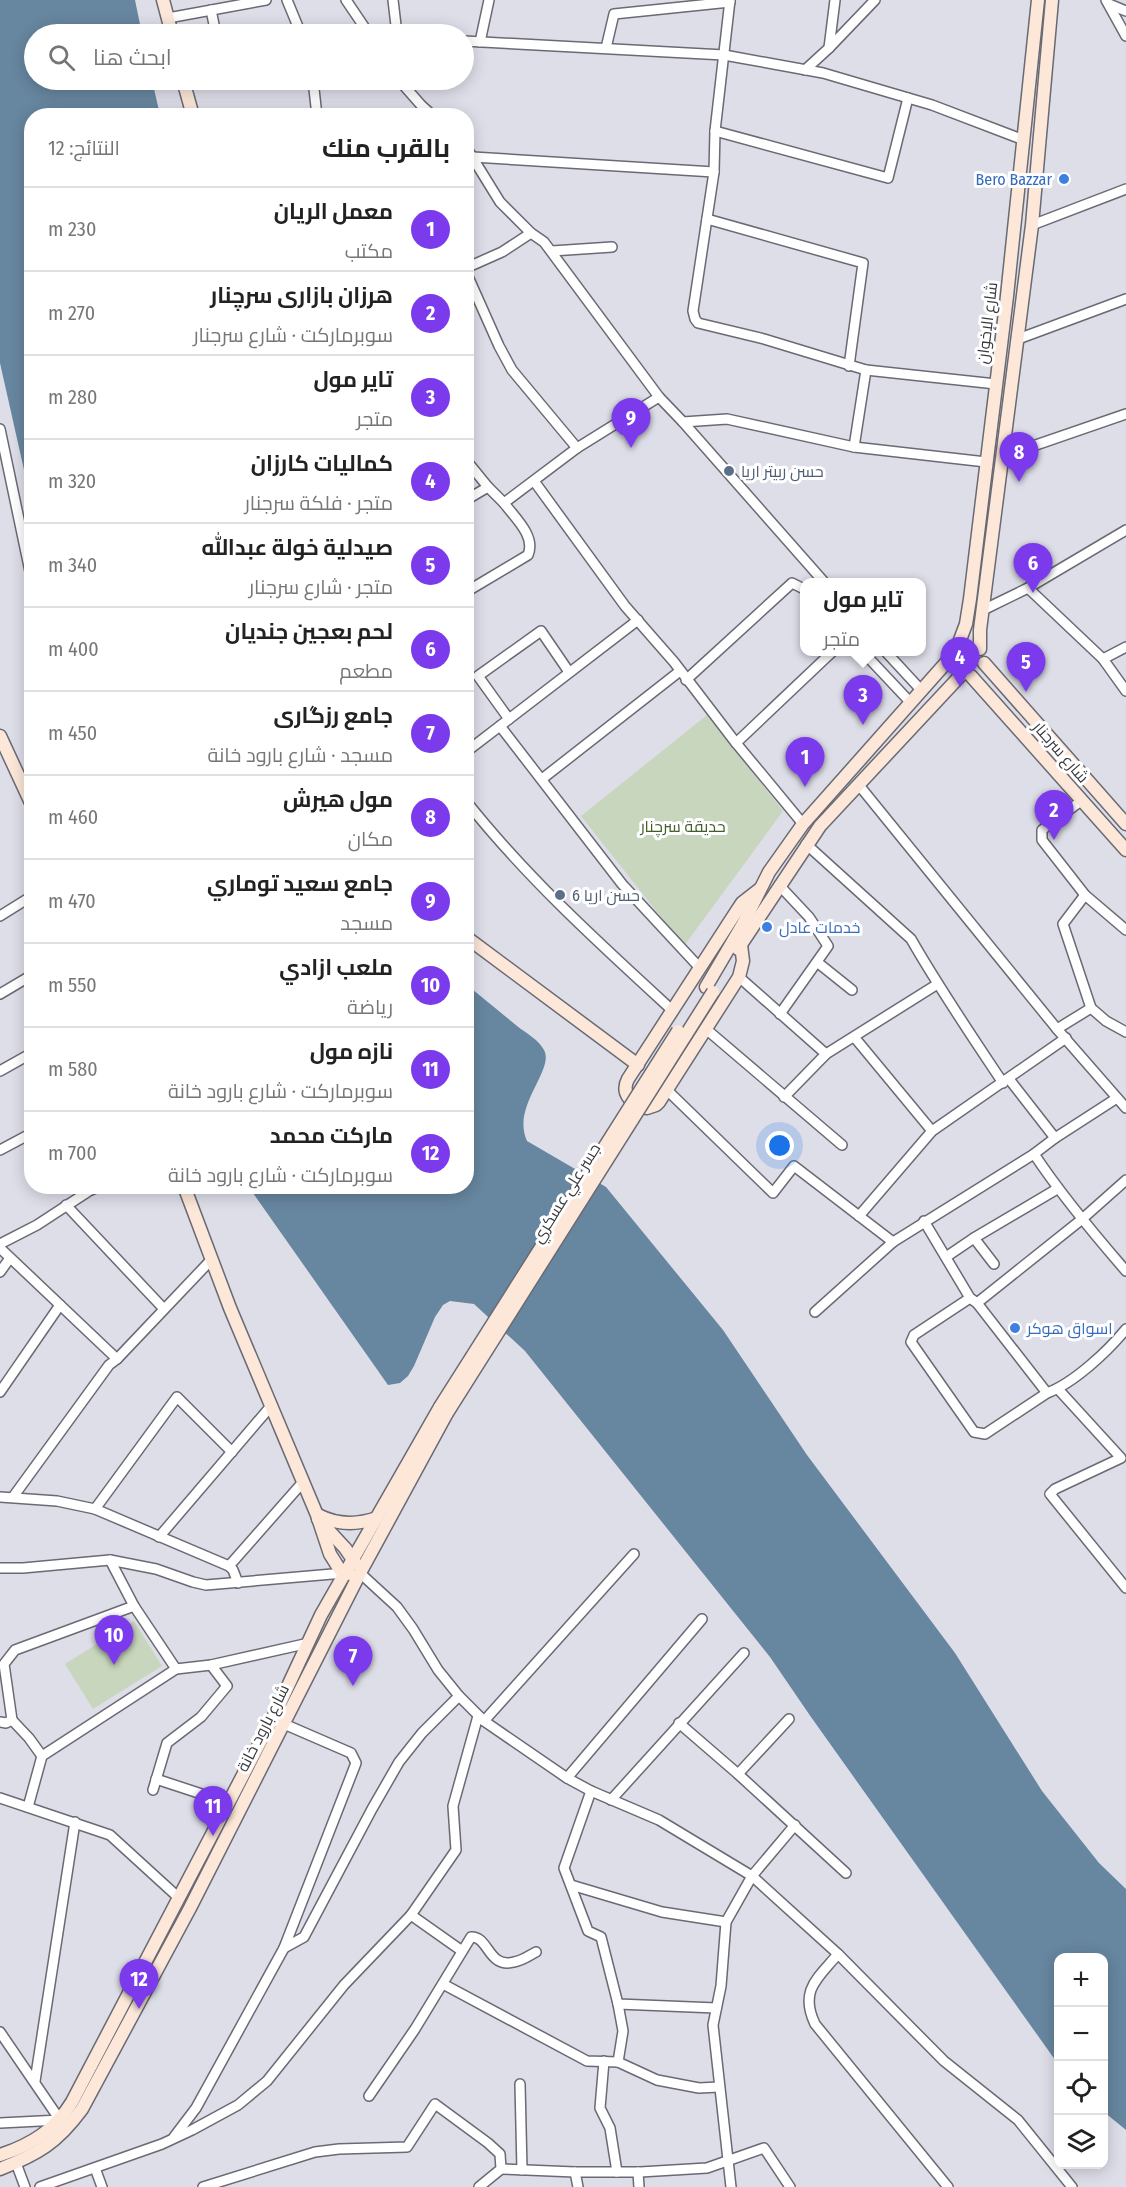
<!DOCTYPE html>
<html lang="ar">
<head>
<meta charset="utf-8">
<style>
	:root { --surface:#fff; --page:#f2f2f2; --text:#222; --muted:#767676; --line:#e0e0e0; --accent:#7c3aed }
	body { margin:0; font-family:"Fira Sans Condensed",Cairo,sans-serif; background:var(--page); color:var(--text); direction:rtl }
	.controls { position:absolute; right:18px; bottom:18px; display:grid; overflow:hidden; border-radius:12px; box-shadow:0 3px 15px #0003 }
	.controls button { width:54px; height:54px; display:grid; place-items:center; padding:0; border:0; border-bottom:2px solid var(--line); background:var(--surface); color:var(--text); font:30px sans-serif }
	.you { position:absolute; left:780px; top:1146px; width:21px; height:21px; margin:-15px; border:4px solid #fff; border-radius:50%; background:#1a73e8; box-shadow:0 0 0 9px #1a73e833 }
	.badge { display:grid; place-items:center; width:39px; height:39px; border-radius:50%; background:var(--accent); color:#fff; font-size:20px; font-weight:700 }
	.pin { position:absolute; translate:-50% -50px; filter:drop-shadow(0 2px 3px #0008) }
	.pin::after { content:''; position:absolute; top:32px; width:21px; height:18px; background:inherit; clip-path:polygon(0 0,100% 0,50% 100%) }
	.popup { position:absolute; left:800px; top:578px; width:126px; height:78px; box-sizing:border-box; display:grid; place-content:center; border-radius:12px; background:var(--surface); filter:drop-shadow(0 2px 4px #0005); font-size:20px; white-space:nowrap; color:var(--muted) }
	.popup b { font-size:22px; color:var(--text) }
	.popup::after { content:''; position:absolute; left:50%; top:100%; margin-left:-12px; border:12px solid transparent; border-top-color:var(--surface) }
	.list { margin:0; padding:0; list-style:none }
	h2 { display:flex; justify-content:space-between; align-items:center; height:78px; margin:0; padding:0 24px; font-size:26px }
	h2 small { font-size:20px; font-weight:400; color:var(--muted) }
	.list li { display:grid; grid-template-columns:39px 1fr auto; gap:18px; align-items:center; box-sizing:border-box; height:84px; padding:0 24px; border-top:2px solid var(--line) }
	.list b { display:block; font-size:22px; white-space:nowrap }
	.list p { margin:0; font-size:20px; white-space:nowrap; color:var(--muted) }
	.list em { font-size:20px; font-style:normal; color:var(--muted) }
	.icon { flex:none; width:33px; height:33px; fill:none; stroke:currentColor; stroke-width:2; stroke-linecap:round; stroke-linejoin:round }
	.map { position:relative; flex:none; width:1126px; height:2187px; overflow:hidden; direction:ltr }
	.search { position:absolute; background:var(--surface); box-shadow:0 3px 15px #0003; left:24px; top:24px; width:450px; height:66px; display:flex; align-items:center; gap:15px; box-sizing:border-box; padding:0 21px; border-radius:33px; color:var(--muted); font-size:22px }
	.panel { position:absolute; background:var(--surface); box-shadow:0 3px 15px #0003; left:24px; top:108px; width:450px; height:1086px; border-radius:24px; direction:rtl }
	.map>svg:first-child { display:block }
	.green { fill:#c8d6bd }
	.water { fill:#67869f }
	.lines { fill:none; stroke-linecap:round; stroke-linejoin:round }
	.street-casing { stroke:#696a73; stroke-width:12 }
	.secondary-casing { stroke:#696a73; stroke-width:15 }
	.street { stroke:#fff; stroke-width:9 }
	.secondary { stroke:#fce7d9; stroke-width:12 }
	.secondary-bridge-casing { stroke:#696a73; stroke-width:15; stroke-linecap:butt }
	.secondary-bridge { stroke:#fce7d9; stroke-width:12 }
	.shop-dot { fill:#3f7fe0; stroke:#fff; stroke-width:2 }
	.service-dot { fill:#5c6f8a; stroke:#fff; stroke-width:2 }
	.labels { text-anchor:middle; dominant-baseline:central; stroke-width:6; stroke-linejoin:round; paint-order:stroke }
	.shop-label { font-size:16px; fill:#366cbe; stroke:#fff; text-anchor:start }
	.street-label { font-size:16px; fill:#393a3e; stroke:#fff }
	.service-label { font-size:16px; fill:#4e5e75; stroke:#fff; text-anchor:start }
	.park-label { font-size:16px; fill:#435d2a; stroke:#fff }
</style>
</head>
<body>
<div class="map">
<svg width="1126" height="2187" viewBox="0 0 1126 2187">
	<rect width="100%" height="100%" fill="#dedee9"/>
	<g class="green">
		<path d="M707,715L783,811L684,946L581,816Z"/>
		<path d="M134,1621L162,1666L93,1709L65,1664Z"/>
	</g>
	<g class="water">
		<path d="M0,0H135L142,34H34V80H152L160,115L32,116L31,501L0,363Z"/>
		<path d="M467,985C483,998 500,1012 517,1026C526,1033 539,1040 544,1050C555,1070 511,1106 527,1141L606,1187L723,1330L807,1455L955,1653L1042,1791L1099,1863L1126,1889V2130L1104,2112V1958H1058V2064L811,1717L770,1657L525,1351L474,1304L450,1301L443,1305L435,1317L414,1366L408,1376L400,1383L388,1385L253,1193L250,1187L466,1186Z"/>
	</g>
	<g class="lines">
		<defs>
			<g id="street">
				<path d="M287,0L301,34"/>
				<path d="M346,0L369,34"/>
				<path d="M393,0L397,34"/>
				<path d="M730,0L715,131L714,172L693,311L695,319L698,323L764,339L866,370L996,384"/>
				<path d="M1106,0L1126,36"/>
				<path d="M1109,4L1126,11"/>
				<path d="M211,10L216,34"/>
				<path d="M168,18L266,0"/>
				<path d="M464,41L724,55L823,73L932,105L1024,140"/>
				<path d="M480,42L489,0"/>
				<path d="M606,48L614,14L730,2"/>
				<path d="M829,48L835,0"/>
				<path d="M805,70L829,48L875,0"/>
				<path d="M313,80L317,116"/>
				<path d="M399,80L421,105L433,116"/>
				<path d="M412,116L431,114"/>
				<path d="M715,131L888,178L908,98"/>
				<path d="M466,147L500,202L531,233L544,242L659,397L683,422L824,582"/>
				<path d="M473,157L714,172"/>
				<path d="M707,219L863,263L849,366"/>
				<path d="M1032,225L1126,189"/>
				<path d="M552,251L612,247"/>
				<path d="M466,268L502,252L531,233"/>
				<path d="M466,272L499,346L512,370L577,448"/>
				<path d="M1018,339L1126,299"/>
				<path d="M683,422L727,419L854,447L986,462"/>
				<path d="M0,429L32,581"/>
				<path d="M854,447L866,370"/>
				<path d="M1004,456L1126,414"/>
				<path d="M466,460L488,487L504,503"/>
				<path d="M534,481L625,606L674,662L736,743L803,824"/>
				<path d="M466,500L488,487"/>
				<path d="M1028,588L1103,659L1126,691"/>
				<path d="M466,592L528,555C536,536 515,518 504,503L577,448L659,397"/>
				<path d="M983,610L1028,588L1126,530"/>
				<path d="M863,652L911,703"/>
				<path d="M886,652L922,691"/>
				<path d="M1103,659L1126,647"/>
				<path d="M686,680L792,583L804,589"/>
				<path d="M509,719L478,676L541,631L569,672"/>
				<path d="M500,726L622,884L699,967"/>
				<path d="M736,743L832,652"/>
				<path d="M466,752L638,620"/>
				<path d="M542,779L680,671"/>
				<path d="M858,784L1057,1029L1126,1108"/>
				<path d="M466,801C527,878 601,945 673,1011"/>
				<path d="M1081,801L1042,830V840L1085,895L1126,930"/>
				<path d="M806,844L911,939C939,988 971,1035 1003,1083"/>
				<path d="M779,885L809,917L828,946L780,1014"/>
				<path d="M1085,895L1063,924L1091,1008L1106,1021L1126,1032"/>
				<path d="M0,916L32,896"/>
				<path d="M817,962L852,990"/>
				<path d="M739,977L826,1054"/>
				<path d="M0,994L32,975"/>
				<path d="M706,1029L842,1145"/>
				<path d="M1057,1029L1091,1008"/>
				<path d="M855,1038L932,1131"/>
				<path d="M0,1071L32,1053"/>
				<path d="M1009,1079L1055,1138"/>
				<path d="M667,1090L773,1193L794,1166L893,1242"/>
				<path d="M784,1097L826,1054L936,985"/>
				<path d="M0,1150L32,1133"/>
				<path d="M1034,1154C1062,1196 1093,1233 1126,1271"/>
				<path d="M66,1205L164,1309"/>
				<path d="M859,1216L932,1131L1066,1038"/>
				<path d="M924,1221L970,1298L977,1303L1047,1393"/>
				<path d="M974,1238L994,1264"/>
				<path d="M0,1244L37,1225L89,1191L100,1186"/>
				<path d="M0,1248L117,1359"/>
				<path d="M946,1257L974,1238L1057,1189"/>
				<path d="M0,1272L10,1258"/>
				<path d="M970,1298L914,1335L911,1342L974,1432L985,1434L1047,1393C1074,1383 1108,1351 1126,1329"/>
				<path d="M977,1303L1081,1220L1126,1180"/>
				<path d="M815,1312L893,1242L1034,1154L1055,1138L1117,1098"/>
				<path d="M1058,1389L1121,1458L1055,1489L1050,1494L1126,1588"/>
				<path d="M0,1392L60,1305"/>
				<path d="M0,1497L57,1501L95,1509L229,1566L233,1570L238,1583"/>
				<path d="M13,1497L109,1365L117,1359L211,1260"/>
				<path d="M95,1509L177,1397L232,1452"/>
				<path d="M159,1537L271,1406"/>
				<path d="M110,1560L134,1606L176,1669"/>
				<path d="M229,1566L303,1482"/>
				<path d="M0,1568H23L110,1560L156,1569L193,1582L206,1585L344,1573"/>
				<path d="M360,1573L397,1607L413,1629L438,1670L459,1696L484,1721L567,1778L591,1791L659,1820L752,1876L838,1954L944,2061L1018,2120L1072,2187"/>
				<path d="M12,1720L29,1738L42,1756"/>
				<path d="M484,1721L634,1554"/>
				<path d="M0,1722L6,1723L12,1720L4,1664L15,1650L134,1606"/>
				<path d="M679,1723L738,1774L846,1873"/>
				<path d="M738,1774L789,1719"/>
				<path d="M567,1778L702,1619"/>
				<path d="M156,1779L229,1803"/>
				<path d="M153,1790L167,1743L201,1717L227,1686L211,1665"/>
				<path d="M591,1791L564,1868L588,1931L601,1937L618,2004L716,2008"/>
				<path d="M0,1798L110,1835L179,1898"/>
				<path d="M611,1800L744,1653"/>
				<path d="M28,1807L42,1756L176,1669L211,1665L309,1643"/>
				<path d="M571,1885L662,1912L726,1922"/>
				<path d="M411,1915L462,1951"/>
				<path d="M284,1948L304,1937L372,1809L399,1762L422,1733L459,1696"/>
				<path d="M838,1954C818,1978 799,1990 815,2024L948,2187"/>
				<path d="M443,1984L587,2061L618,2062L657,2080L699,2088L719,2087"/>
				<path d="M618,2004L623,2031L618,2062"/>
				<path d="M0,2032L60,2120L0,2123"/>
				<path d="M604,2061L600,2108L610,2128L617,2172"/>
				<path d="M35,2081L75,1822"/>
				<path d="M520,2084L522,2170"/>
				<path d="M369,2096L415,2029L471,1937C489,1936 488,1969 514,1962C522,1961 530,1955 536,1952"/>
				<path d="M174,2137L196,2108L284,1948L356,1763L351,1753L284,1724"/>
				<path d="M16,2163L25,2187"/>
				<path d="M95,2168L102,2187"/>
				<path d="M501,2169L575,2172H640L707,2168L764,2148L790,2187"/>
				<path d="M575,2172L578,2187"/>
				<path d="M638,2172L639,2187"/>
				<path d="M40,2187L162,2144L192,2130L238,2105L267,2081L344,1985L411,1915L456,1850L453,1806L478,1716"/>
				<path d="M203,2187L315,2152L339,2149L407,2147L435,2104L488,2143L500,2154L501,2169L479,2187"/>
				<path d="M731,2187L713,2025L721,1986L726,1922L752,1876L795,1825"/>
			</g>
			<g id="secondary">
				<path d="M163,0L172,34"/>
				<path d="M183,80L193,116"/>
				<path d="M957,648L966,624L970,599L1007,296L1038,0"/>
				<path d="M980,649V630L1032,225L1052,0"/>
				<path d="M984,663L1126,824"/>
				<path d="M971,676L1126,850"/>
				<path d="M0,736L32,805"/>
				<path d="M466,937L638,1065"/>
				<path d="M741,945L743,961L739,977L659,1102L656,1105L647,1108C633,1106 620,1094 628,1079L736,912L742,903L760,889"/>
				<path d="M738,949L820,826L961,675"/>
				<path d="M706,987L743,924L769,872L803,824L952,656"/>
				<path d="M184,1186L230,1308L317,1515L330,1554L340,1570L350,1574"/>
				<path d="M318,1515C337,1525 357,1525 377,1518"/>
				<path d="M318,1519L345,1548L356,1564"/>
				<path d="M0,2155C31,2145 55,2130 72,2102L275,1714L321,1615L440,1407"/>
				<path d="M0,2169C38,2154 57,2143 82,2109L190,1908L360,1573L447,1413"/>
			</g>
		</defs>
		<use href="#street" class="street-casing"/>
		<use href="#secondary" class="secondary-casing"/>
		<use href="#street" class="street"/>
		<use href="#secondary" class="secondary"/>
		<defs>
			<g id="secondary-bridge">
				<path d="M440,1407L678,1031"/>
				<path d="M447,1413L713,992"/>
			</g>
		</defs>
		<use href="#secondary-bridge" class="secondary-bridge-casing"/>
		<use href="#secondary-bridge" class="secondary-bridge"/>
	</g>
	<g class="shop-dot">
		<circle cx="1064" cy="179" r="6"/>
		<circle cx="767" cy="927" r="6"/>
		<circle cx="1015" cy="1328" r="6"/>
	</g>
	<g class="service-dot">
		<circle cx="729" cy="471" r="6"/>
		<circle cx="560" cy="895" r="6"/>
	</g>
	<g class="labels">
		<g class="shop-label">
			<text x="1052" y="179" text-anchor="end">Bero Bazzar</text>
			<text x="779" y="927">خدمات عادل</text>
			<text x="1027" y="1328">اسواق هوكر</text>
		</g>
		<g class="street-label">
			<text transform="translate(987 323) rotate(-83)">شارع الإخوان</text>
			<text transform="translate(1061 752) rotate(49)">شارع سرجنار</text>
			<text transform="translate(566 1193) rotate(-58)">جسر علي عسكري</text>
			<text transform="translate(263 1728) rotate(-63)">شارع بارود خانة</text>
		</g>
		<g class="service-label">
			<text x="741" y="471">حسن ربيتر اريا</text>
			<text x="572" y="895">حسن اريا 6</text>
		</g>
		<g class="park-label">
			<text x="683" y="826">حديقة سرچنار</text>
		</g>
	</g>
</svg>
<div class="controls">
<button>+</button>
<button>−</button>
<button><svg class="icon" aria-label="locate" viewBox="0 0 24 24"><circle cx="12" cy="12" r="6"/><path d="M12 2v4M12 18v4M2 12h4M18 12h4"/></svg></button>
<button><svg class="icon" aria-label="layers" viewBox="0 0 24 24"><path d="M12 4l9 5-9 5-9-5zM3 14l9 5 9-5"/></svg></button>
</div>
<div class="you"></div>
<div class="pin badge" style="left:805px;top:787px">1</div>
<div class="pin badge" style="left:1054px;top:840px">2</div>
<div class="pin badge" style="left:863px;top:725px">3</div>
<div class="popup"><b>تاير مول</b>متجر</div>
<div class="pin badge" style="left:960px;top:687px">4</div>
<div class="pin badge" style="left:1026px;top:692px">5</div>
<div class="pin badge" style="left:1033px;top:593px">6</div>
<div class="pin badge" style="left:353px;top:1686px">7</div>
<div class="pin badge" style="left:1019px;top:482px">8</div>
<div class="pin badge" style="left:631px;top:448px">9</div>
<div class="pin badge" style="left:114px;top:1665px">10</div>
<div class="pin badge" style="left:213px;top:1836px">11</div>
<div class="pin badge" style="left:139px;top:2009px">12</div>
<div class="search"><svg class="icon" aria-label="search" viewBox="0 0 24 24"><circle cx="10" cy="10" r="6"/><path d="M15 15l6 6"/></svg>ابحث هنا</div>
<section class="panel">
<h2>بالقرب منك<small>النتائج: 12</small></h2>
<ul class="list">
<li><span class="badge">1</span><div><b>معمل الريان</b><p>مكتب</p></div><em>230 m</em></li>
<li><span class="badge">2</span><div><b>هرزان بازاری سرچنار</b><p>سوبرماركت · شارع سرجنار</p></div><em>270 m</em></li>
<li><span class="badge">3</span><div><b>تاير مول</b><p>متجر</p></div><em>280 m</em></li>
<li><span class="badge">4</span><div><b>كمالیات كارزان</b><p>متجر · فلكة سرجنار</p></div><em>320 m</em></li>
<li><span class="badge">5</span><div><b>صيدلية خولة عبدالله</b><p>متجر · شارع سرجنار</p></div><em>340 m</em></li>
<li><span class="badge">6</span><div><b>لحم بعجين جنديان</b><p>مطعم</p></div><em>400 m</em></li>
<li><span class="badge">7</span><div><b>جامع رزگاری</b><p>مسجد · شارع بارود خانة</p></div><em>450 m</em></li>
<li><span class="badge">8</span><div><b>مول هيرش</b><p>مكان</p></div><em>460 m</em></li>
<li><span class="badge">9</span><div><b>جامع سعيد توماري</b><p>مسجد</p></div><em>470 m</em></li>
<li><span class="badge">10</span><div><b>ملعب ازادي</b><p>رياضة</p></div><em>550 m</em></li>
<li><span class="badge">11</span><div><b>نازه مول</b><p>سوبرماركت · شارع بارود خانة</p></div><em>580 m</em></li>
<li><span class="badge">12</span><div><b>ماركت محمد</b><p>سوبرماركت · شارع بارود خانة</p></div><em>700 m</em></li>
</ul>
</section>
</div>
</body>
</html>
